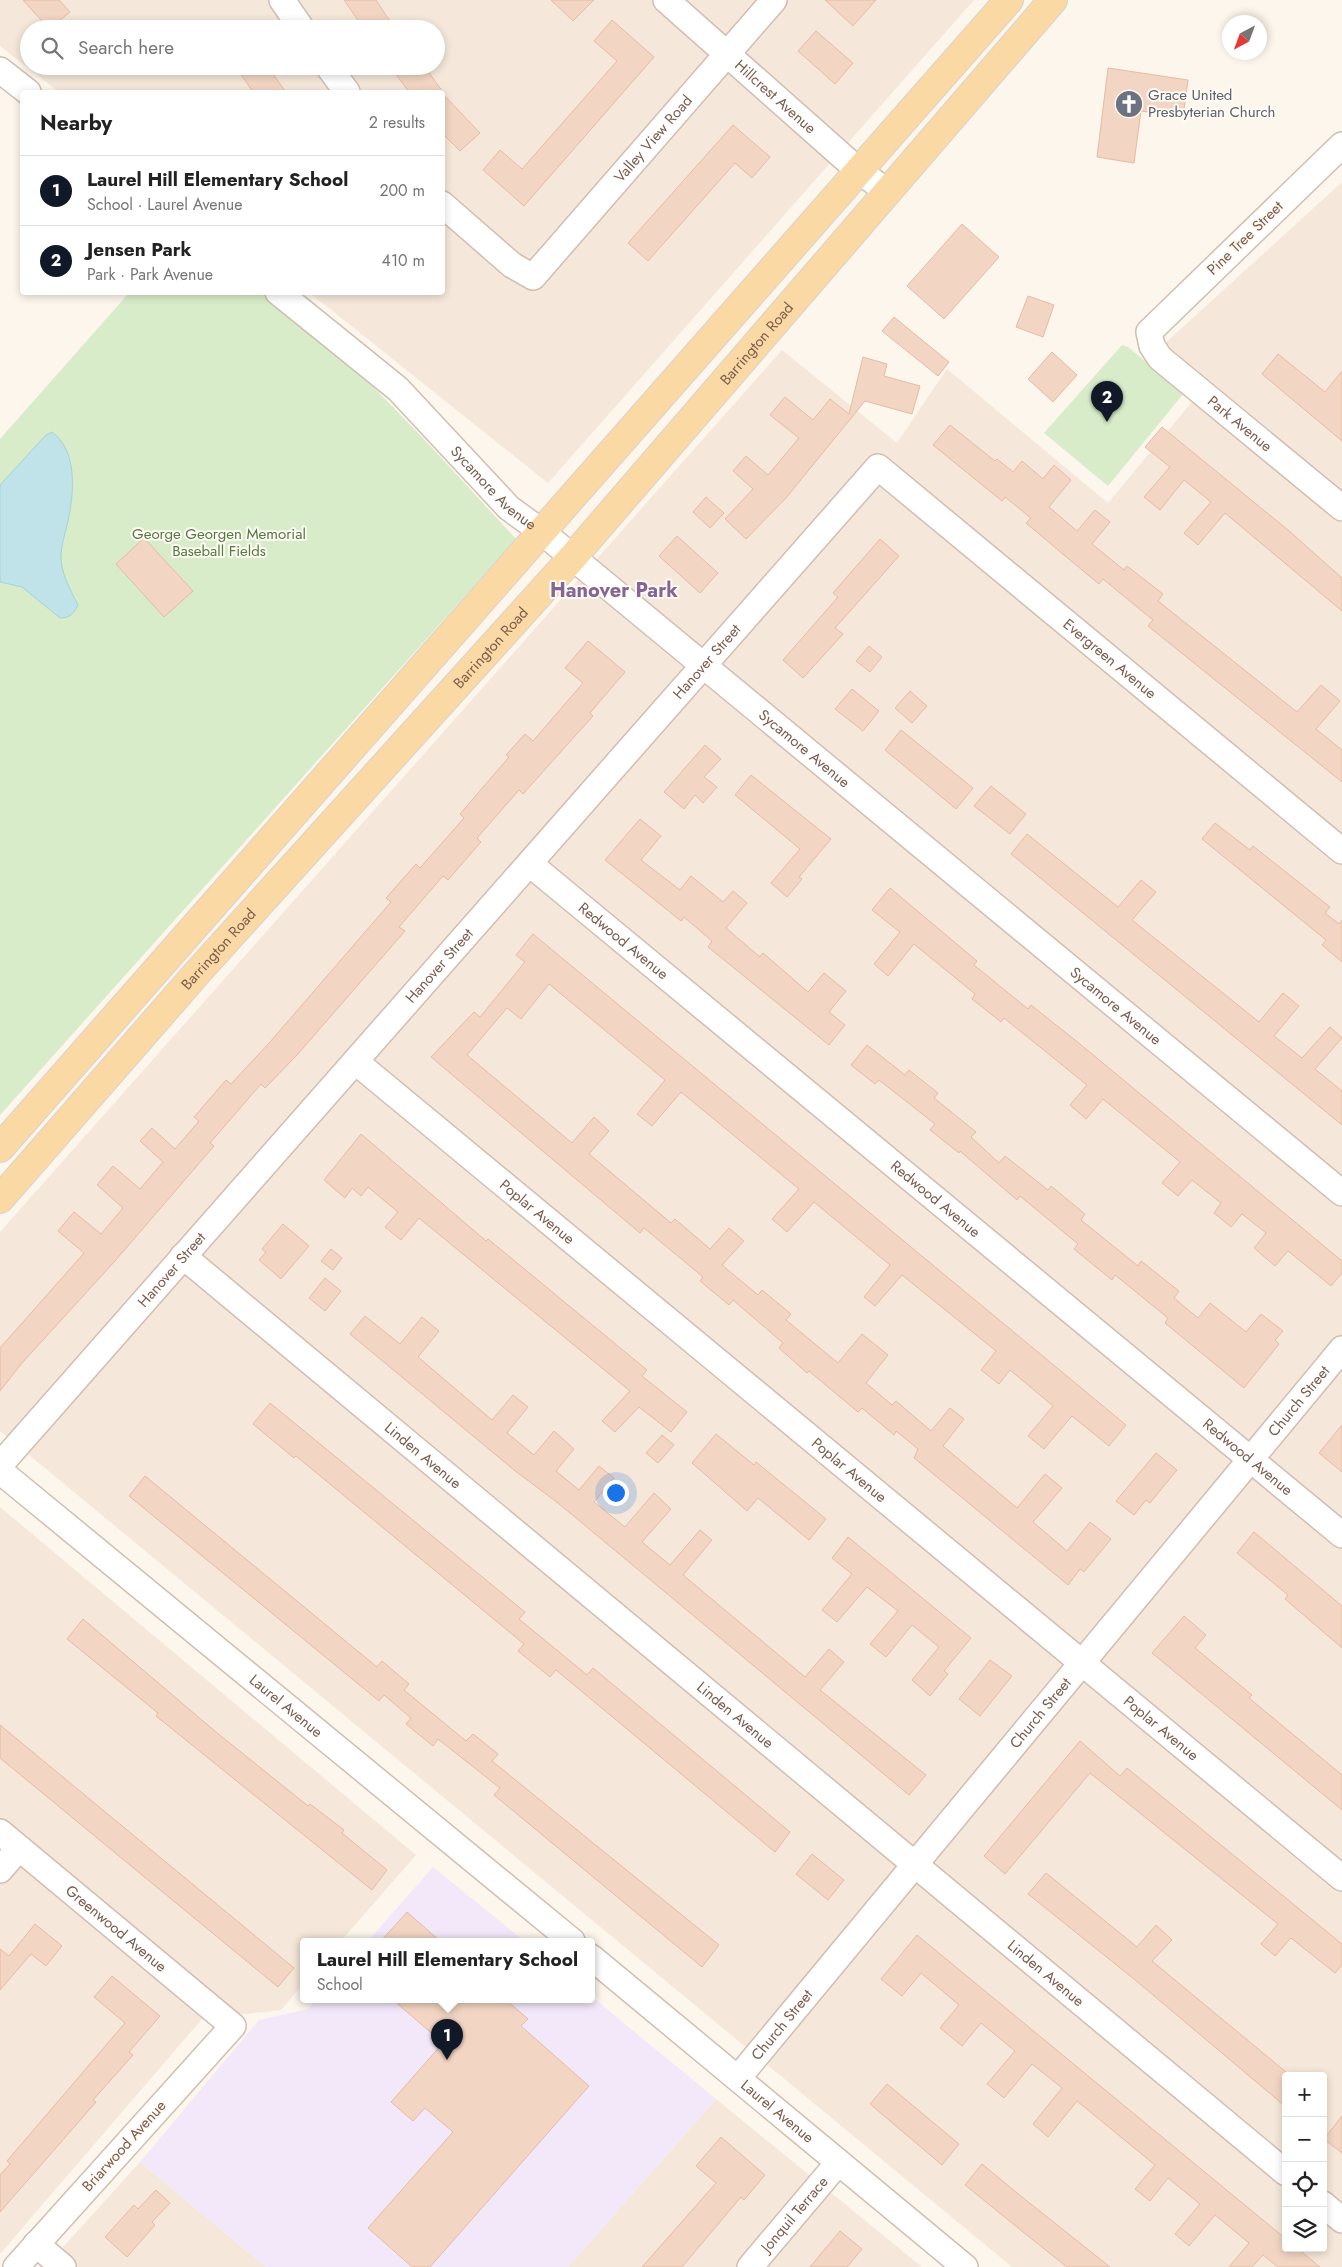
<!DOCTYPE html>
<html lang="en">
<head>
<meta charset="utf-8">
<style>
	:root { --surface:#fff; --page:#f2f2f2; --text:#222; --muted:#767676; --line:#e0e0e0; --accent:#111827 }
	body { margin:0; font-family:Jost,sans-serif; background:var(--page); color:var(--text) }
	.controls { position:absolute; right:15px; bottom:15px; display:grid; overflow:hidden; border-radius:5px; box-shadow:0 2px 8px #0003 }
	.controls button { width:45px; height:45px; display:grid; place-items:center; padding:0; border:0; border-bottom:1px solid var(--line); background:var(--surface); color:var(--text); font:25px sans-serif }
	.compass { position:absolute; left:1222px; top:15px; width:45px; height:45px; border-radius:50%; background:var(--surface); box-shadow:0 2px 8px #0003; rotate:221deg }
	.you { position:absolute; left:615px; top:1492px; width:18px; height:18px; margin:-12px; border:4px solid #fff; border-radius:50%; background:#1a73e8; box-shadow:0 0 0 8px #1a73e833 }
	.badge { display:grid; place-items:center; width:32px; height:32px; border-radius:50%; background:var(--accent); color:#fff; font-size:16px; font-weight:700 }
	.pin { position:absolute; translate:-50% -41px; filter:drop-shadow(0 1px 2px #0008) }
	.pin::after { content:''; position:absolute; top:26px; width:18px; height:15px; background:inherit; clip-path:polygon(0 0,100% 0,50% 100%) }
	.popup { position:absolute; left:300px; top:1938px; width:295px; height:65px; box-sizing:border-box; display:grid; place-content:center; border-radius:5px; background:var(--surface); filter:drop-shadow(0 1px 4px #0005); font-size:16px; white-space:nowrap; color:var(--muted) }
	.popup b { font-size:19px; color:var(--text) }
	.popup::after { content:''; position:absolute; left:50%; top:100%; margin-left:-10px; border:10px solid transparent; border-top-color:var(--surface) }
	.list { margin:0; padding:0; list-style:none }
	h2 { display:flex; justify-content:space-between; align-items:center; height:65px; margin:0; padding:0 20px; font-size:21px }
	h2 small { font-size:16px; font-weight:400; color:var(--muted) }
	.list li { display:grid; grid-template-columns:32px 1fr auto; gap:15px; align-items:center; box-sizing:border-box; height:70px; padding:0 20px; border-top:1px solid var(--line) }
	.list b { display:block; font-size:19px; white-space:nowrap }
	.list p { margin:0; font-size:16px; white-space:nowrap; color:var(--muted) }
	.list em { font-size:16px; font-style:normal; color:var(--muted) }
	.icon { flex:none; width:28px; height:28px; fill:none; stroke:currentColor; stroke-width:2; stroke-linecap:round; stroke-linejoin:round }
	.map { position:relative; flex:none; width:1342px; height:2267px; overflow:hidden }
	.search { position:absolute; background:var(--surface); box-shadow:0 2px 8px #0003; left:20px; top:20px; width:425px; height:55px; display:flex; align-items:center; gap:12px; box-sizing:border-box; padding:0 18px; border-radius:28px; color:var(--muted); font-size:19px }
	.panel { position:absolute; background:var(--surface); box-shadow:0 2px 8px #0003; left:20px; top:90px; width:425px; height:205px; border-radius:5px }
	.map>svg:first-child { display:block }
	.residential { fill:#f5e8da; fill-rule:evenodd }
	.education { fill:#f3e8fa }
	.green { fill:#d8ecc9 }
	.water { fill:#bfe3e8; stroke:#a5d3da }
	.building { fill:#f3d5c3; stroke:#e6bba3 }
	.lines { fill:none; stroke-linecap:round; stroke-linejoin:round }
	.minor-casing { stroke:#d1beb0; stroke-width:28 }
	.major-casing { stroke:#dad1cd; stroke-width:30 }
	.minor { stroke:#fff; stroke-width:25 }
	.major { stroke:#fbd9a5; stroke-width:28 }
	.labels { text-anchor:middle; dominant-baseline:central; stroke-width:4; stroke-linejoin:round; paint-order:stroke }
	.worship-label { font-size:15px; fill:#5b616d; stroke:#fffaf3; text-anchor:start }
	.street-label { font-size:15px; fill:#7a5c4d; stroke:#fffaf3 }
	.park-label { font-size:15px; fill:#537a41; stroke:#fffaf3 }
	.district-label { font-size:20px; font-weight:bold; fill:#846695; stroke:#fffaf3 }
</style>
</head>
<body>
<div class="map">
<svg width="1342" height="2267" viewBox="0 0 1342 2267">
	<rect width="100%" height="100%" fill="#fdf6ec"/>
	<g class="residential">
		<path d="M0,0H974L548,483L310,293L442,292V92H59L0,46ZM29,29H436V66H29Z"/>
		<path d="M1342,182V2267H1012L0,1431V1232L782,350L897,443L947,369L1108,503L1196,397L1150,357ZM1286,2076H1323V2248H1286Z"/>
		<path d="M0,1507L416,1855L341,1941H303V1984L281,2010L202,2019L0,2254Z"/>
		<path d="M716,2099L922,2267H568Z"/>
		<path d="M140,2162L266,2267H45Z"/>
	</g>
	<g class="education">
		<path d="M433,1867L524,1941H368Z"/>
		<path d="M591,1996L716,2099L568,2267H266L140,2162L259,2020L308,2009L317,1999H591Z"/>
	</g>
	<g class="green">
		<path d="M129,293H263L345,358L421,436L516,539L0,1115V439Z"/>
		<path d="M1122,345L1128,347L1184,393L1108,486L1044,433Z"/>
	</g>
	<path class="water" d="M52,432C78,451 74,493 68,521C65,534 61,545 61,559C62,575 71,591 78,605C74,614 69,618 60,618L22,587L0,582V485L46,435Z"/>
	<g class="building">
		<path d="M23,0H59L70,12L49,29Z"/>
		<path d="M344,0H376L395,29H364Z"/>
		<path d="M551,0H594L573,21Z"/>
		<path d="M825,0H876L853,26Z"/>
		<path d="M612,20L654,57L524,206L483,170L500,150L522,169L617,61L594,41Z"/>
		<path d="M816,31L853,63L835,84L798,51Z"/>
		<path d="M235,66H267L286,92H253Z"/>
		<path d="M390,66H424L443,92H409Z"/>
		<path d="M1108,68L1188,80L1183,117L1141,111L1134,163L1097,157Z"/>
		<path d="M442,93L480,133L460,151L442,133Z"/>
		<path d="M733,125L770,157L752,178L735,163L648,261L628,243Z"/>
		<path d="M962,224L999,257L944,319L907,286Z"/>
		<path d="M1028,296L1054,305L1043,337L1016,327Z"/>
		<path d="M894,317L949,362L938,376L882,331Z"/>
		<path d="M1052,352L1077,375L1053,402L1028,379Z"/>
		<path d="M1278,354L1325,392L1342,371V441L1262,374Z"/>
		<path d="M863,357L887,364L884,376L920,386L912,414L865,401L786,498L746,539L725,519L753,489L733,471L746,456L768,475L799,438L770,415L785,397L813,420L830,399L849,414Z"/>
		<path d="M950,425L995,461L997,459L1013,472L1022,461L1043,479L1054,465L1071,480L1049,507L1077,531L1095,510L1110,522L1092,544L1124,570L1127,566L1163,594L1158,601L1297,712L1321,685L1340,701L1316,729L1342,750V782L1148,626L1153,620L1103,579L1099,584L1070,560L1026,523L1031,518L1005,497L1002,501L933,445Z"/>
		<path d="M1162,427L1288,530L1342,578V611L1225,513L1198,545L1184,533L1211,502L1184,480L1160,510L1144,497L1170,467L1145,447Z"/>
		<path d="M706,497L724,513L710,528L693,512Z"/>
		<path d="M677,536L718,573L700,593L659,556Z"/>
		<path d="M144,538L193,591L164,617L116,564Z"/>
		<path d="M880,539L899,556L835,628L843,634L803,678L783,660L838,597L833,593Z"/>
		<path d="M588,641L625,672L590,713L593,716L523,794L519,790L477,838L481,842L448,880L443,876L399,927L405,931L297,1055L265,1088L261,1084L210,1143L214,1146L115,1261L22,1363L0,1391V1348L84,1253L58,1231L74,1212L101,1234L123,1208L97,1185L113,1166L140,1189L163,1162L140,1141L152,1128L175,1149L199,1121L194,1117L226,1080L231,1084L270,1042L391,902L386,898L416,864L420,868L464,818L460,814L509,757L506,755L525,734L533,741L583,683L565,668Z"/>
		<path d="M869,646L882,657L870,672L856,661Z"/>
		<path d="M852,689L879,711L863,731L835,709Z"/>
		<path d="M910,691L927,706L912,723L895,708Z"/>
		<path d="M901,730L973,788L956,809L885,750Z"/>
		<path d="M705,745L721,759L704,777L717,787L703,803L695,795L684,809L664,792Z"/>
		<path d="M751,775L831,839L799,877L802,879L787,897L771,883L800,849L735,795Z"/>
		<path d="M991,786L1026,814L1010,834L974,806Z"/>
		<path d="M640,819L661,836L641,860L680,890L691,876L723,902L733,891L747,903L726,928L760,957L763,953L808,992L824,973L846,991L829,1012L845,1025L829,1045L708,947L712,941L684,917L681,921L605,860Z"/>
		<path d="M1215,823L1250,850L1253,846L1330,907L1325,913L1339,924L1342,920V962L1322,945L1326,940L1202,839Z"/>
		<path d="M1027,834L1118,907L1141,880L1156,892L1132,920L1259,1022L1283,993L1299,1006L1274,1036L1302,1058L1330,1027L1342,1038L1315,1069L1342,1091V1125L1011,854Z"/>
		<path d="M890,888L977,961L974,965L1028,1009L1031,1005L1080,1044L1342,1261V1273L1331,1286L1288,1251L1275,1266L1254,1248L1266,1233L1242,1214L1231,1227L1214,1213L1221,1203L1192,1180L1178,1196L1162,1183L1180,1162L1103,1099L1086,1119L1070,1105L1087,1085L1004,1018L1001,1022L972,999L975,994L914,944L888,976L874,964L900,932L872,910Z"/>
		<path d="M533,934L1126,1425L1109,1446L1072,1416L1044,1449L1028,1436L1053,1406L1010,1370L999,1384L981,1370L996,1351L902,1275L875,1306L864,1297L890,1265L814,1202L787,1232L772,1219L799,1189L681,1092L652,1126L637,1114L665,1080L549,984L521,1019L507,1008L467,1055L572,1143L594,1117L609,1131L589,1154L671,1223L675,1219L710,1249L729,1228L744,1241L722,1265L758,1295L762,1290L791,1314L786,1320L838,1363L862,1334L888,1355L866,1383L892,1405L896,1401L931,1431L950,1408L964,1419L943,1446L1017,1508L1045,1474L1062,1488L1033,1522L1067,1551L1090,1522L1111,1539L1084,1572L1080,1569L1068,1585L914,1458L918,1449L896,1431L894,1435L862,1408L858,1412L809,1371L807,1373L779,1348L783,1343L733,1300L729,1305L700,1281L703,1277L644,1228L640,1233L431,1057L474,1012L480,1017L525,962L516,955Z"/>
		<path d="M867,1045L905,1075L909,1070L938,1093L934,1098L976,1132L971,1137L999,1163L1005,1156L1048,1190L1051,1186L1085,1214L1081,1220L1138,1266L1141,1261L1179,1291L1174,1298L1198,1318L1210,1303L1246,1332L1261,1314L1283,1331L1275,1340L1279,1344L1244,1388L1165,1323L1168,1318L1115,1275L1112,1280L1074,1249L1078,1244L1020,1196L1017,1200L960,1151L959,1153L930,1130L935,1124L879,1080L875,1084L851,1065Z"/>
		<path d="M361,1134L486,1241L488,1239L647,1370L642,1376L687,1412L671,1432L639,1407L615,1432L602,1421L630,1391L419,1218L401,1240L385,1227L398,1212L368,1187L361,1196L352,1188L345,1198L324,1180Z"/>
		<path d="M283,1224L309,1246L281,1279L259,1260L266,1252L262,1249Z"/>
		<path d="M331,1249L342,1258L333,1270L321,1261Z"/>
		<path d="M325,1278L341,1291L325,1311L309,1298Z"/>
		<path d="M365,1316L400,1344L422,1317L439,1331L418,1357L492,1420L513,1395L528,1407L507,1433L534,1455L554,1431L574,1449L556,1471L579,1490L599,1466L614,1478L594,1502L625,1527L654,1493L671,1509L642,1542L670,1565L700,1530L712,1540L683,1575L805,1677L829,1649L844,1662L820,1690L926,1775L909,1795L558,1503L514,1470L350,1334Z"/>
		<path d="M270,1403L525,1612L519,1619L587,1675L593,1668L790,1832L775,1852L556,1670L550,1677L518,1651L524,1644L296,1456L294,1458L253,1424Z"/>
		<path d="M1342,1425V1472L1319,1453Z"/>
		<path d="M716,1434L754,1465L756,1462L826,1519L809,1540L758,1498L747,1511L692,1463Z"/>
		<path d="M662,1435L674,1445L658,1463L646,1453Z"/>
		<path d="M1156,1453L1177,1470L1150,1503L1146,1500L1134,1515L1116,1501Z"/>
		<path d="M145,1476L377,1667L382,1661L409,1684L404,1690L466,1741L473,1734L498,1754L492,1761L719,1945L702,1967L494,1795L500,1788L438,1739L433,1746L406,1724L411,1718L384,1695L379,1701L129,1496Z"/>
		<path d="M1254,1532L1342,1606V1648L1285,1599L1288,1595L1237,1553Z"/>
		<path d="M848,1537L971,1638L944,1671L948,1674L930,1696L912,1680L939,1647L912,1625L886,1657L870,1644L898,1611L867,1587L837,1622L822,1610L852,1574L832,1558Z"/>
		<path d="M1184,1616L1206,1635L1195,1648L1252,1695L1249,1698L1342,1775V1810L1152,1653Z"/>
		<path d="M83,1619L216,1732L308,1806L310,1804L344,1830L342,1833L387,1870L372,1890L156,1716L158,1713L67,1639Z"/>
		<path d="M990,1660L1012,1676L980,1716L959,1699Z"/>
		<path d="M0,1725L294,1968L278,1987L0,1758Z"/>
		<path d="M1080,1741L1120,1776L1127,1768L1342,1944V1965L1335,1973L1291,1938L1275,1956L1261,1944L1278,1924L1090,1773L1005,1874L984,1856Z"/>
		<path d="M812,1854L844,1880L828,1900L796,1874Z"/>
		<path d="M1046,1873L1137,1947L1156,1925L1172,1940L1152,1961L1286,2072V2107L1134,1979L1028,1894Z"/>
		<path d="M407,1912L440,1941H381Z"/>
		<path d="M35,1924L62,1946L46,1966L31,1954L0,1990V1949L9,1956Z"/>
		<path d="M917,1935L1286,2239V2248H1297L1320,2267H1278L1263,2255L1252,2267H1229L1249,2243L1215,2215L1189,2246L1175,2234L1200,2204L1168,2178L1150,2201L1135,2189L1155,2165L1077,2101L1048,2137L1033,2124L1062,2088L1032,2064L1004,2098L987,2084L1015,2051L981,2023L962,2046L940,2028L959,2005L921,1973L902,1996L881,1979Z"/>
		<path d="M112,1976L160,2016L129,2052L133,2055L93,2100L96,2102L0,2212V2175L10,2164L7,2161L125,2023L94,1997Z"/>
		<path d="M392,1999H505L528,2019L521,2026L589,2086L430,2267H412L368,2228L453,2132L425,2108L413,2121L391,2102L443,2043Z"/>
		<path d="M887,2084L959,2144L942,2165L870,2104Z"/>
		<path d="M1342,2116V2153L1324,2139Z"/>
		<path d="M721,2137L765,2175L744,2200L741,2197L682,2267H642L716,2183L696,2166Z"/>
		<path d="M982,2164L1017,2193L1110,2267H1067L1038,2244L965,2185Z"/>
		<path d="M156,2190L170,2203L152,2222L155,2225L127,2257L105,2237L134,2205L138,2209Z"/>
		<path d="M840,2231L862,2249L847,2267H810Z"/>
	</g>
	<g class="lines">
		<defs>
			<g id="minor">
				<path d="M282,0L302,29"/>
				<path id="s1" d="M666,0L859,171L888,192"/>
				<path d="M328,66L347,92"/>
				<path d="M0,70L28,92"/>
				<path id="s2" d="M1342,145L1149,332L1152,346L1160,358L1342,508"/>
				<path id="s3" d="M442,204L512,265L533,277L774,0"/>
				<path id="s4" d="M278,292L398,389L509,508L542,532L1342,1193"/>
				<path id="s5" d="M530,864L1342,1535"/>
				<path id="s6" d="M356,1062L1342,1878"/>
				<path id="s7" d="M183,1256L1286,2173"/>
				<path id="s8" d="M0,1465L878,467L1342,851"/>
				<path id="s9" d="M0,1471L572,1941"/>
				<path id="s10" d="M0,1832L233,2026L16,2267"/>
				<path d="M0,1870L19,1848"/>
				<path id="s11" d="M591,1957L965,2267"/>
				<path id="s12" d="M738,2078L1342,1349"/>
				<path d="M1323,2204L1342,2220"/>
				<path d="M36,2244L63,2267"/>
				<path id="s13" d="M750,2267L838,2163"/>
			</g>
			<g id="major">
				<path d="M0,1148L1009,0"/>
				<path id="s14" d="M0,1199L197,973L572,558L1053,0"/>
			</g>
		</defs>
		<use href="#minor" class="minor-casing"/>
		<use href="#major" class="major-casing"/>
		<use href="#minor" class="minor"/>
		<use href="#major" class="major"/>
	</g>
	<defs>
		<symbol id="church-disc" viewBox="-11 -11 22 22"><circle r="9.5" fill="#6b7280" stroke="#fffaf3"/><path d="M-1.2-6h2.4v3.5h3.3v2.4h-3.3V6h-2.4V-.1h-3.3v-2.4h3.3Z" fill="#fff"/></symbol>
	</defs>
	<g fill-rule="evenodd">
		<use href="#church-disc" x="1113" y="88" width="32" height="32"/>
	</g>
	<g class="labels">
		<g class="worship-label">
			<text x="1148" y="95">Grace United<tspan x="1148" dy="17">Presbyterian Church</tspan></text>
		</g>
		<g class="street-label">
			<text stroke="none"><textPath href="#s1" startOffset="146">Hillcrest Avenue</textPath></text>
			<text stroke="none"><textPath href="#s3" startOffset="300">Valley View Road</textPath></text>
			<text transform="translate(1245 238) rotate(-44)">Pine Tree Street</text>
			<text stroke="none"><textPath href="#s14" startOffset="1142">Barrington Road</textPath></text>
			<text stroke="none"><textPath href="#s2" startOffset="401">Park Avenue</textPath></text>
			<text stroke="none"><textPath href="#s4" startOffset="292">Sycamore Avenue</textPath></text>
			<text stroke="none"><textPath href="#s14" startOffset="738">Barrington Road</textPath></text>
			<text stroke="none"><textPath href="#s8" startOffset="1630">Evergreen Avenue</textPath></text>
			<text stroke="none"><textPath href="#s8" startOffset="1070">Hanover Street</textPath></text>
			<text stroke="none"><textPath href="#s4" startOffset="698">Sycamore Avenue</textPath></text>
			<text stroke="none"><textPath href="#s5" startOffset="121">Redwood Avenue</textPath></text>
			<text stroke="none"><textPath href="#s14" startOffset="332">Barrington Road</textPath></text>
			<text stroke="none"><textPath href="#s8" startOffset="665">Hanover Street</textPath></text>
			<text stroke="none"><textPath href="#s4" startOffset="1102">Sycamore Avenue</textPath></text>
			<text stroke="none"><textPath href="#s5" startOffset="526">Redwood Avenue</textPath></text>
			<text stroke="none"><textPath href="#s6" startOffset="235">Poplar Avenue</textPath></text>
			<text stroke="none"><textPath href="#s8" startOffset="260">Hanover Street</textPath></text>
			<text stroke="none"><textPath href="#s12" startOffset="879">Church Street</textPath></text>
			<text stroke="none"><textPath href="#s7" startOffset="312">Linden Avenue</textPath></text>
			<text stroke="none"><textPath href="#s5" startOffset="931">Redwood Avenue</textPath></text>
			<text stroke="none"><textPath href="#s6" startOffset="640">Poplar Avenue</textPath></text>
			<text stroke="none"><textPath href="#s9" startOffset="370">Laurel Avenue</textPath></text>
			<text stroke="none"><textPath href="#s12" startOffset="474">Church Street</textPath></text>
			<text stroke="none"><textPath href="#s7" startOffset="718">Linden Avenue</textPath></text>
			<text stroke="none"><textPath href="#s6" startOffset="1045">Poplar Avenue</textPath></text>
			<text stroke="none"><textPath href="#s10" startOffset="151">Greenwood Avenue</textPath></text>
			<text stroke="none"><textPath href="#s7" startOffset="1122">Linden Avenue</textPath></text>
			<text stroke="none"><textPath href="#s12" startOffset="69">Church Street</textPath></text>
			<text stroke="none"><textPath href="#s11" startOffset="242">Laurel Avenue</textPath></text>
			<text transform="translate(124 2146) rotate(-48)">Briarwood Avenue</text>
			<text stroke="none"><textPath href="#s13" startOffset="69">Jonquil Terrace</textPath></text>
		</g>
		<g class="park-label">
			<text x="219" y="534">George Georgen Memorial<tspan x="219" dy="17">Baseball Fields</tspan></text>
		</g>
		<g class="district-label">
			<text x="614" y="590">Hanover Park</text>
		</g>
	</g>
</svg>
<div class="controls">
<button>+</button>
<button>−</button>
<button><svg class="icon" aria-label="locate" viewBox="0 0 24 24"><circle cx="12" cy="12" r="6"/><path d="M12 2v4M12 18v4M2 12h4M18 12h4"/></svg></button>
<button><svg class="icon" aria-label="layers" viewBox="0 0 24 24"><path d="M12 4l9 5-9 5-9-5zM3 14l9 5 9-5"/></svg></button>
</div>
<svg class="compass" viewBox="-18 -18 36 36"><path d="M0-13l5 13h-10z" fill="#e53935"/><path d="M0 13l5-13h-10z" fill="#767676"/></svg>
<div class="you"></div>
<div class="pin badge" style="left:447px;top:2060px">1</div>
<div class="popup"><b>Laurel Hill Elementary School</b>School</div>
<div class="pin badge" style="left:1107px;top:422px">2</div>
<div class="search"><svg class="icon" aria-label="search" viewBox="0 0 24 24"><circle cx="10" cy="10" r="6"/><path d="M15 15l6 6"/></svg>Search here</div>
<section class="panel">
<h2>Nearby<small>2 results</small></h2>
<ul class="list">
<li><span class="badge">1</span><div><b>Laurel Hill Elementary School</b><p>School · Laurel Avenue</p></div><em>200 m</em></li>
<li><span class="badge">2</span><div><b>Jensen Park</b><p>Park · Park Avenue</p></div><em>410 m</em></li>
</ul>
</section>
</div>
</body>
</html>
